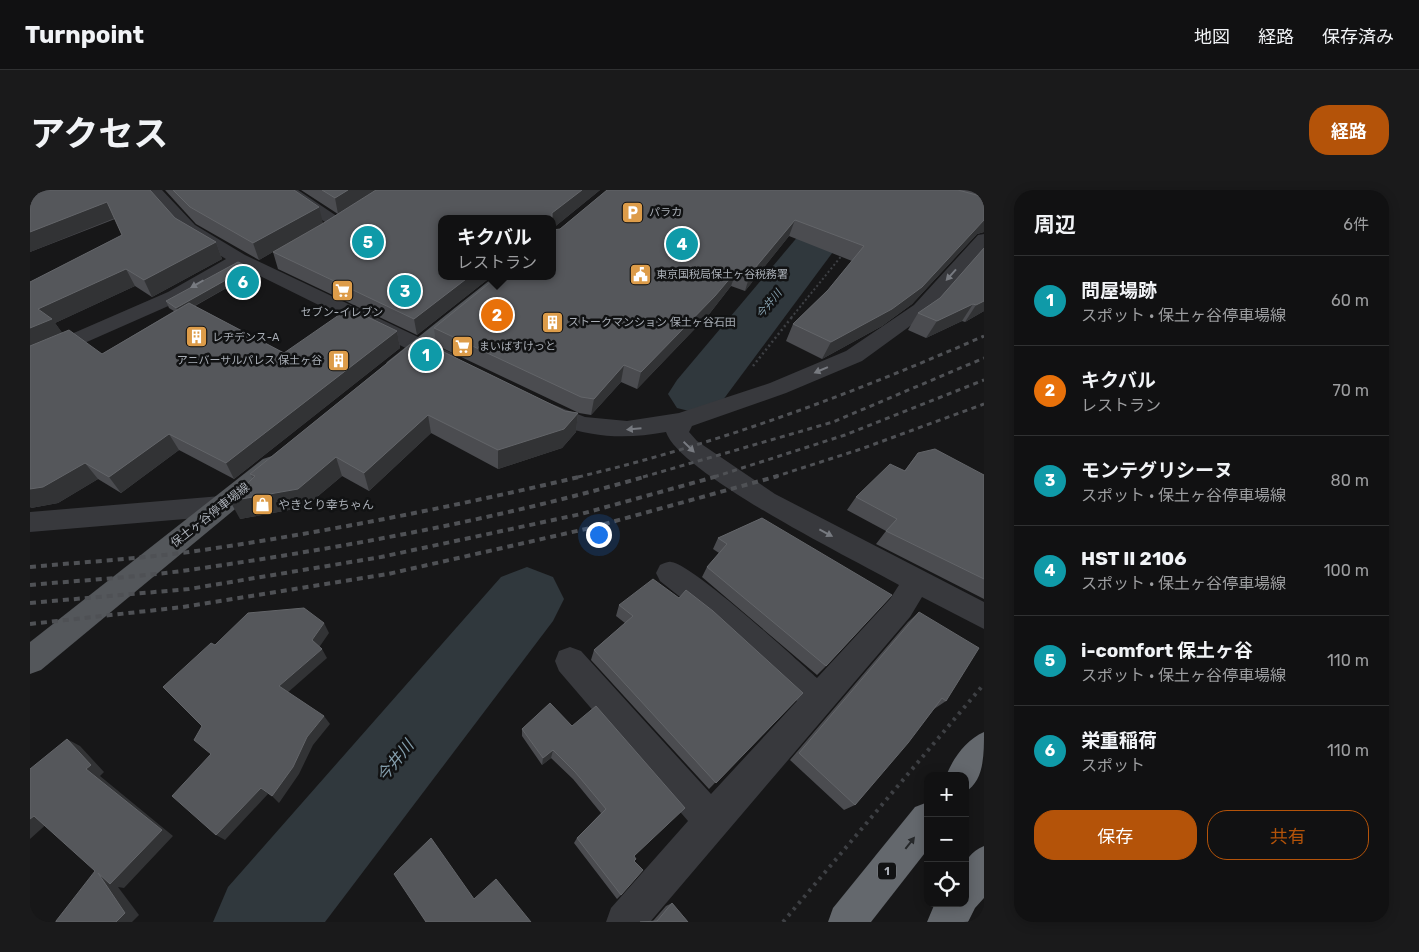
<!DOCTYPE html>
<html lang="ja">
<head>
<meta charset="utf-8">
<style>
	:root { --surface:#111112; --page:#1a1a1b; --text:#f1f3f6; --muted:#9c9d9f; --line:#303132; --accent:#b45309 }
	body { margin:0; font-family:Rubik,"Noto Sans JP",sans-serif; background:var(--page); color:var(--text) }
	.controls { position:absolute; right:15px; bottom:15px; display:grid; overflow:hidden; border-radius:10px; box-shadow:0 2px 12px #0003 }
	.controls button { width:45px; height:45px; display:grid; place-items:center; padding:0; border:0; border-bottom:1px solid var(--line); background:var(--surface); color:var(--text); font:25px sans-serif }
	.you { position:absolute; left:568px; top:344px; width:18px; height:18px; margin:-12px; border:4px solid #fff; border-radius:50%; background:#1a73e8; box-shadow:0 0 0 8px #1a73e833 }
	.badge { display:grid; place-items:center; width:32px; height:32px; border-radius:50%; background:var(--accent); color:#fff; font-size:16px; font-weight:700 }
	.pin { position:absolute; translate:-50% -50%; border:2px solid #fff; box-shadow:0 1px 5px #0006 }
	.popup { position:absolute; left:408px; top:25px; width:118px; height:65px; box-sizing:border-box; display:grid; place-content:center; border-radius:10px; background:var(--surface); filter:drop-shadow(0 1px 4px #0005); font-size:16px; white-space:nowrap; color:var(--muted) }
	.popup b { font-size:19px; color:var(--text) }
	.popup::after { content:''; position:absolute; left:50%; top:100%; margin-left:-10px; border:10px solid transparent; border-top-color:var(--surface) }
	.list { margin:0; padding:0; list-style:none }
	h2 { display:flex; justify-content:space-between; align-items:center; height:65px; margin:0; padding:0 20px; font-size:21px }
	h2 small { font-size:16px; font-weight:400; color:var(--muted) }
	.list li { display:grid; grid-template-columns:32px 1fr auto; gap:15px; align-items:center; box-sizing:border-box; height:90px; padding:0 20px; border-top:1px solid var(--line) }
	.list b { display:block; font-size:19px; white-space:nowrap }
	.list p { margin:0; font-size:16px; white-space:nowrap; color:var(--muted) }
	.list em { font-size:16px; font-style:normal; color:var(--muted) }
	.actions { display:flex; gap:10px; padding:15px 20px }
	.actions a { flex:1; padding:11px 0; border:1px solid var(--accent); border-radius:20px; text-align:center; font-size:18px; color:var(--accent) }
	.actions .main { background:var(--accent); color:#fff }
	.icon { flex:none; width:28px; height:28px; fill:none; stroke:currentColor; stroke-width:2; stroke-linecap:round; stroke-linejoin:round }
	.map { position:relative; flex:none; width:954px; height:732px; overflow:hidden; border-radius:20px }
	header { display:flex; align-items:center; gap:30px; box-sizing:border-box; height:70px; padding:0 25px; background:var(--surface); border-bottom:1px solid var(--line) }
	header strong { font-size:24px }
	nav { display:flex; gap:28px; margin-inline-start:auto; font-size:18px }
	.intro { display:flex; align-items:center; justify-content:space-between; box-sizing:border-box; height:120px; padding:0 30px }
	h1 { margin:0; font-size:35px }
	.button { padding:12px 22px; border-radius:20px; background:var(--accent); color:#fff; font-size:18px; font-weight:700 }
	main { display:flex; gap:30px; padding:0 30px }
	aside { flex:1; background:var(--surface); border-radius:20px; box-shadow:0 2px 12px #0003 }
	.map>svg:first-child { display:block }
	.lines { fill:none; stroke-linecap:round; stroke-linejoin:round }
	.river { fill:#30383d; fill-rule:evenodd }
	.path-far2 { stroke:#3e4044; stroke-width:2; stroke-dasharray:2 2.5; stroke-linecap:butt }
	.path-far1 { stroke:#3e4044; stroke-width:2.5; stroke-dasharray:2 3; stroke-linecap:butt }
	.path { stroke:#3e4044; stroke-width:4; stroke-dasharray:3 5; stroke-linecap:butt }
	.minor { fill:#38393d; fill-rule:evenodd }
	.major { fill:#54575b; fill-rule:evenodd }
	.highway { fill:#64686d; fill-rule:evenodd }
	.rail-far1 { stroke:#4f5155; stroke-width:3; stroke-dasharray:5 4.5; stroke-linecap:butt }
	.rail { stroke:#4f5155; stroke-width:4; stroke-dasharray:6 5; stroke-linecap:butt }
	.wall { fill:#4b4c50 }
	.shaded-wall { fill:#323335 }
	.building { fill:#55575b; stroke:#636569 }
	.oneway { fill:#777a80 }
	.oneway2 { fill:#26282a }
	.labels { text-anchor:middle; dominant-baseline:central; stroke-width:5; stroke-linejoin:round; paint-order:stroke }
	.far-poi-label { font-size:11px; fill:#aaafb7; stroke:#111213; text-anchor:start }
	.far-water-label { font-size:11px; font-style:italic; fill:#859fad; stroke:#111213 }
	.shield { fill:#111213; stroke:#7c8086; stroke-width:1 }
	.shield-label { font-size:11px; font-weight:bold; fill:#aaafb7 }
	.poi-label { font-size:12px; fill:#aaafb7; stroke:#111213; text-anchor:start }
	.street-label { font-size:12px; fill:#aaafb7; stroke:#111213 }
	.near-water-label { font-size:16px; font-style:italic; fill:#859fad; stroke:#111213 }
</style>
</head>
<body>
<header>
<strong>Turnpoint</strong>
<nav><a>地図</a><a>経路</a><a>保存済み</a></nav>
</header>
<div class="intro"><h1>アクセス</h1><a class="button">経路</a></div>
<main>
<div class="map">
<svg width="954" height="732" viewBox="0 0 954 732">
	<rect width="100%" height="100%" fill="#171718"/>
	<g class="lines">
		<g class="river">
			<path d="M807,0H849L687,218L667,223L647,218L638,204L647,190Z"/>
			<path d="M497,377L523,387L534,409L523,431L295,732H183L198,697L471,387Z"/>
		</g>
		<path class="path-far2" d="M761,128L813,64"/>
		<path class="path-far1" d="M723,176L762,127"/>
		<path class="path" d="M753,732L954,494"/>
		<g class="minor">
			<path d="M115,0H132L165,35L215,65L424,164L427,169L424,174L416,176L408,174L210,76L152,110L0,177V162L138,102L196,69L153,43Z"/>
			<path d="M249,0H268L317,33L314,37H302Z"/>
			<path d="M954,44V60L898,123L832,171L756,203L662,236L659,242L667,251L745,304L954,412V439L892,407L880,427L620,732H576L581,718L658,631L529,481L525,471L529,461L540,457L551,461L681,604L767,511L679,430L630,391L626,383L630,375C633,374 638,371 641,372C661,373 766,469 787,488L860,409L869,395C824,370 650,284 636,242C598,249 565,248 528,235C519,231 508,228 503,219L506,213L514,211L555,227L597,231L649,223L740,193L816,161L884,115L948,45Z"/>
			<path d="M191,306L200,309L204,316L200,323L191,326L0,342V322Z"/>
		</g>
		<g class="major">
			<path d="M465,86H486L373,182L365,184L357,182L354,177L357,172Z"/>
			<path d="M242,266L251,269L254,275L251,281L11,480L0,484V452L233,269Z"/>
		</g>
		<g class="highway">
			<path d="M954,542C954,566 954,591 935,602V586H916C923,568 936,550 954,542Z"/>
			<path d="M898,612V659L841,732H798L803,718L885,617Z"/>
			<path d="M954,656V708L945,718L938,732H897L905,713H935C935,687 927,668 954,656Z"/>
		</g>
		<g class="rail-far1">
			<path d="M548,287C688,254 822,204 954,146"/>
			<path d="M613,287L803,232L954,168"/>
			<path d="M684,287L815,245L954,190"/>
			<path d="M744,287L831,259L954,214"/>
		</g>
		<g class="rail">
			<path d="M0,377C53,372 106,369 159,362C291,343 423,317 553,286"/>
			<path d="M0,395C55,390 111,387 166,379C317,357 470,329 617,286"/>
			<path d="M0,413L159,399L351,367L551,324L688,286"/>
			<path d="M0,434L153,417L358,384L560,338L748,286"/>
		</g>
	</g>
	<g class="wall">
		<path d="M0,0L145,28L186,52L192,69L122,107L105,96L25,133L32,143L72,164L144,121L139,118L136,111L219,77L221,84L165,116L254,163L367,141L370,158L204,289L149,260L91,303L68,289L28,313L1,318L0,316V92L92,45L85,29L0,62Z"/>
		<path d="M135,0H264L293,33L229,70L166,34Z"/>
		<path d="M271,0H570L522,39L412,86H462L387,145L248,79L243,62L292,34L308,24Z"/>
		<path d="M577,0H954V42L947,44L882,114L852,136L792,169L756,151L763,134L798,100L822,71L759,46L715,101L701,96L680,123L607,199L591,192L561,225L549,223L406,155L404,138L530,39Z"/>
		<path d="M954,58V121L935,132L932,131L896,148L878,140L888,123L910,108Z"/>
		<path d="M387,149L535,221L548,223L546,242L532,258L468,279L401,243L339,301L312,286L275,317L210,329L223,289L220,284Z"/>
		<path d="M888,263L954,285V409L846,354L856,341L817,320L826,307L875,280Z"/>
		<path d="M732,328L796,476L787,485L672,387L677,377L689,363L683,359L688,348Z"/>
		<path d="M589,415L773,503L679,599L561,470L564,460L595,433L586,426Z"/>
		<path d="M889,422L916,511L904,519L825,615L814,620L760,570L878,432Z"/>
		<path d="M520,513L604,666V671L591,705L587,709L544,653L547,648L571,623L543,589L521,568L512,575L492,546V539Z"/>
		<path d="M642,713L658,732H610L623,731L636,716Z"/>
	</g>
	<g class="shaded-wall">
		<path d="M318,0H347L308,24L305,8Z"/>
		<path d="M552,0H570L522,39V23Z"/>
		<path d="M77,12L85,28L0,62V42Z"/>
		<path d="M289,17L293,33L229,70L223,53Z"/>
		<path d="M765,30L759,46L715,101L720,84Z"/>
		<path d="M954,30V42L947,44L882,114L852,136L792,169L801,152Z"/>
		<path d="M186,52L192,69L122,107L114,90Z"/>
		<path d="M219,77L221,84L150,124L146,118Z"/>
		<path d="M96,79L105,96L25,133L34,145L0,160V138L8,119Z"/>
		<path d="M707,80L701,96L680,123L607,199L611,182Z"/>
		<path d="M440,86H462L387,145L384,129Z"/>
		<path d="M954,111V121L935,132L946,115Z"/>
		<path d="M943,114L932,131L896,148L907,131Z"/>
		<path d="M367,141L370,158L204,289L196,273Z"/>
		<path d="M594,175L591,192L561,225L564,209Z"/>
		<path d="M548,223L546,242L532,258L468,279V260Z"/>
		<path d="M398,225L401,243L339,301L334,283Z"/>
		<path d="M139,244L149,260L91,303L79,287Z"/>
		<path d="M306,267L312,286L275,317L210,329L200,311Z"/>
		<path d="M55,273L68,289L28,313L1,318L0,316V299Z"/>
		<path d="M294,433L299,443L288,459L282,450Z"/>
		<path d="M292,459L297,468L256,504L249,496Z"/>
		<path d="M294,526L300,534L283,555L269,584L249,613L242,606L277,547Z"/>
		<path d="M37,549L50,556L74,582L70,586L143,646L94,698L88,697L109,725L102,732H86L68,683L56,579Z"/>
		<path d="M523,560L521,568L512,575L513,568Z"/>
		<path d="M231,598L238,604L195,650L186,645Z"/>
		<path d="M4,626L20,631L0,649V629Z"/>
	</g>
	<g class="building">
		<path d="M0,0H120L145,28L186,52L114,90L96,79L8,119L22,129L0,138V92L92,45L77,12L0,42Z"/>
		<path d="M143,0H264L289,17L223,53L160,17Z"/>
		<path d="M292,0H318L305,8Z"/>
		<path d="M346,0H552L522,23V29H412V86H440L384,129L243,62L292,34Z"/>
		<path d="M577,0H928L954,7V30L892,97L862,119L801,152L763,134L798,100L834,56L765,30L720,84L707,80L685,106L611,182L594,175L564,209L551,207L404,138L468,86H522V40L530,39Z"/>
		<path d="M954,58V111L946,115L943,114L907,131L888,123L910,108Z"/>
		<path d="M208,72L219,77L146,118L136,111Z"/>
		<path d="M159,113L254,163L319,118L367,141L196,273L139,244L79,287L55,273L13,297L0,299V156L39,140L72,164Z"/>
		<path d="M387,149L535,221L548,223L534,239L468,260L398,225L334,283L306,267L268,299L200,311L225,286L220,284Z"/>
		<path d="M905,259L954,285V389L856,341L867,329L826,307L860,274L875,281L888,263Z"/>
		<path d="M732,328L862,405L796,476L677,377L697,354L688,348Z"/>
		<path d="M623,389L649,408L656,400L683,421L773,503L686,593L564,460L603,426L589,415Z"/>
		<path d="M274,418L294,433L282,450L292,459L249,496L294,526L277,547L263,577L242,606L231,598L186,645L142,606L181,564L164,550L172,536L133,497L181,453L185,455L218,423Z"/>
		<path d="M889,422L949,458L916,511L912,508L878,553L825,615L769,563Z"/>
		<path d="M520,513L542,536L566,516L655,618L604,666L606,669L604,671L613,680L591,705L547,648L576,619L545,582L523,560L513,568L492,539Z"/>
		<path d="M37,549L61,575L56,579L132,640L80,694L68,683L95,723L86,732H26V731L65,681L4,626L0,629V579Z"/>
		<path d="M401,648L444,709L466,689L501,732H396L364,684Z"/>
		<path d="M642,713L658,732H610L627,731Z"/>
	</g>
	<defs><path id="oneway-solid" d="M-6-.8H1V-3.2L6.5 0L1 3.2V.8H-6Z" transform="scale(1.25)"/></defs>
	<g class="oneway">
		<use href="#oneway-solid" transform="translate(921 85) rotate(132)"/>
		<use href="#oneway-solid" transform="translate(167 94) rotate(150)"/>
		<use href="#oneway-solid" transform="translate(791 180) rotate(157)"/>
		<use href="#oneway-solid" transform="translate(604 239) rotate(175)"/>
		<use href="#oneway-solid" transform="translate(659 257) rotate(44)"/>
		<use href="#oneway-solid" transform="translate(796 343) rotate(28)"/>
	</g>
	<use class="oneway2" href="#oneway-solid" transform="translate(880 653) rotate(-52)"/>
	<defs>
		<symbol id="parking-square" viewBox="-11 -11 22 22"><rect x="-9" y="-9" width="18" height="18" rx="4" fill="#dd9c49" stroke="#111213"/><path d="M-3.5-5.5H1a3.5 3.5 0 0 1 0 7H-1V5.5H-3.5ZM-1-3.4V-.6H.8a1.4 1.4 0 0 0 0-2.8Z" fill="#fff"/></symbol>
		<symbol id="civic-square" viewBox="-11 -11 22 22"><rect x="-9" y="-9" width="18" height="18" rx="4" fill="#dd9c49" stroke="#111213"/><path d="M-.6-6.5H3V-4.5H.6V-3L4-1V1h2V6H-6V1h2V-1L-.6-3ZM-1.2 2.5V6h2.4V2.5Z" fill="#fff"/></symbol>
		<symbol id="supermarket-square" viewBox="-11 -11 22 22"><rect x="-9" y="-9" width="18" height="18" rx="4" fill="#dd9c49" stroke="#111213"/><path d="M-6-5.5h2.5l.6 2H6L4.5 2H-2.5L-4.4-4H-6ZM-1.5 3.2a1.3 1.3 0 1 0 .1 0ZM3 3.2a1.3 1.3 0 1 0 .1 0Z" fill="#fff"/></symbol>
		<symbol id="building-square" viewBox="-11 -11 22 22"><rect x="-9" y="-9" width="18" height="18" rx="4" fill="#dd9c49" stroke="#111213"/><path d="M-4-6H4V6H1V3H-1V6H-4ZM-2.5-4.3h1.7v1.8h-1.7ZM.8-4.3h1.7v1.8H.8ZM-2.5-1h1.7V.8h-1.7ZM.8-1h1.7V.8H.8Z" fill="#fff"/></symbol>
		<symbol id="shop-square" viewBox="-11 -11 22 22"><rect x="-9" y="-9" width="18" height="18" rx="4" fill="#dd9c49" stroke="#111213"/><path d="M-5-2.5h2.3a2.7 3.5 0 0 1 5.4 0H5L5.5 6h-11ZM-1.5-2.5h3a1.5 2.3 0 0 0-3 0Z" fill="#fff"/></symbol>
	</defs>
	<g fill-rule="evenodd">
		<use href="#parking-square" x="590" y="10" width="25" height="25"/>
		<use href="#civic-square" x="598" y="72" width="25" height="25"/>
		<use href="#supermarket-square" x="300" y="88" width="25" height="25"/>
		<use href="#building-square" x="510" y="120" width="25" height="25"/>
		<use href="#building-square" x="154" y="134" width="25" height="25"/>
		<use href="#supermarket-square" x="420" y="144" width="25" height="25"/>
		<use href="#building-square" x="296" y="158" width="25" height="25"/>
		<use href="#shop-square" x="220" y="302" width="25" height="25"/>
	</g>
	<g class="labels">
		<g class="far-poi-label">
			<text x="619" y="22">パラカ</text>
			<text x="626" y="84">東京国税局保土ヶ谷税務署</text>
			<text x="312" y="122" text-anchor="middle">セブン-イレブン</text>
			<text x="538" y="132">ストークマンション 保土ヶ谷石田</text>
			<text x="182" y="147">レヂデンス-A</text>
			<text x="449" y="156">まいばすけっと</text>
			<text x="292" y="170" text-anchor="end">アニバーサルパレス 保土ヶ谷</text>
		</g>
		<g class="far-water-label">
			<text transform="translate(739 114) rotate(-51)">今井川</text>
		</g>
		<rect class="shield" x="848" y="672.5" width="18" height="17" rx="4"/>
		<g class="shield-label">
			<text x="857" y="681">1</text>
		</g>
		<g class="poi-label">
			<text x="248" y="315">やきとり幸ちゃん</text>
		</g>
		<g class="street-label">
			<text transform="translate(180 325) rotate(-38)">保土ヶ谷停車場線</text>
		</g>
		<g class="near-water-label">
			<text transform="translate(365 571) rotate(-51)">今井川</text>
		</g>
	</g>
</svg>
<div class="controls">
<button>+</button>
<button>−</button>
<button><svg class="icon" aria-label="locate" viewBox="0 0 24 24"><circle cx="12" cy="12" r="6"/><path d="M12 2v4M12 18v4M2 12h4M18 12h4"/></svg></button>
</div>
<div class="you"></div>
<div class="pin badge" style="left:396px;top:165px;background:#0f9aa8">1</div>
<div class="pin badge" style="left:467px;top:125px;background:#e8710a">2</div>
<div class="popup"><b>キクバル</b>レストラン</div>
<div class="pin badge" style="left:375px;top:101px;background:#0f9aa8">3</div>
<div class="pin badge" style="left:652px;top:54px;background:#0f9aa8">4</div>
<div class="pin badge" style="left:338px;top:52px;background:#0f9aa8">5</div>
<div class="pin badge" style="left:213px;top:92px;background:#0f9aa8">6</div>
</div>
<aside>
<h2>周辺<small>6件</small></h2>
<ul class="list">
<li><span class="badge" style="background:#0f9aa8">1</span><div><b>問屋場跡</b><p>スポット · 保土ヶ谷停車場線</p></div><em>60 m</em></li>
<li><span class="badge" style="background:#e8710a">2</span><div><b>キクバル</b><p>レストラン</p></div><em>70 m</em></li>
<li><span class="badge" style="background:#0f9aa8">3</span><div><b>モンテグリシーヌ</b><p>スポット · 保土ヶ谷停車場線</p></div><em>80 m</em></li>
<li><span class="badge" style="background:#0f9aa8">4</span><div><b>HST II 2106</b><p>スポット · 保土ヶ谷停車場線</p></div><em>100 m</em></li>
<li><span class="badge" style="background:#0f9aa8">5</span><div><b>i-comfort 保土ヶ谷</b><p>スポット · 保土ヶ谷停車場線</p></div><em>110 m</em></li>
<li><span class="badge" style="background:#0f9aa8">6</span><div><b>栄重稲荷</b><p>スポット</p></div><em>110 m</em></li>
</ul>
<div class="actions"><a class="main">保存</a><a>共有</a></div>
</aside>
</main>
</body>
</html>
